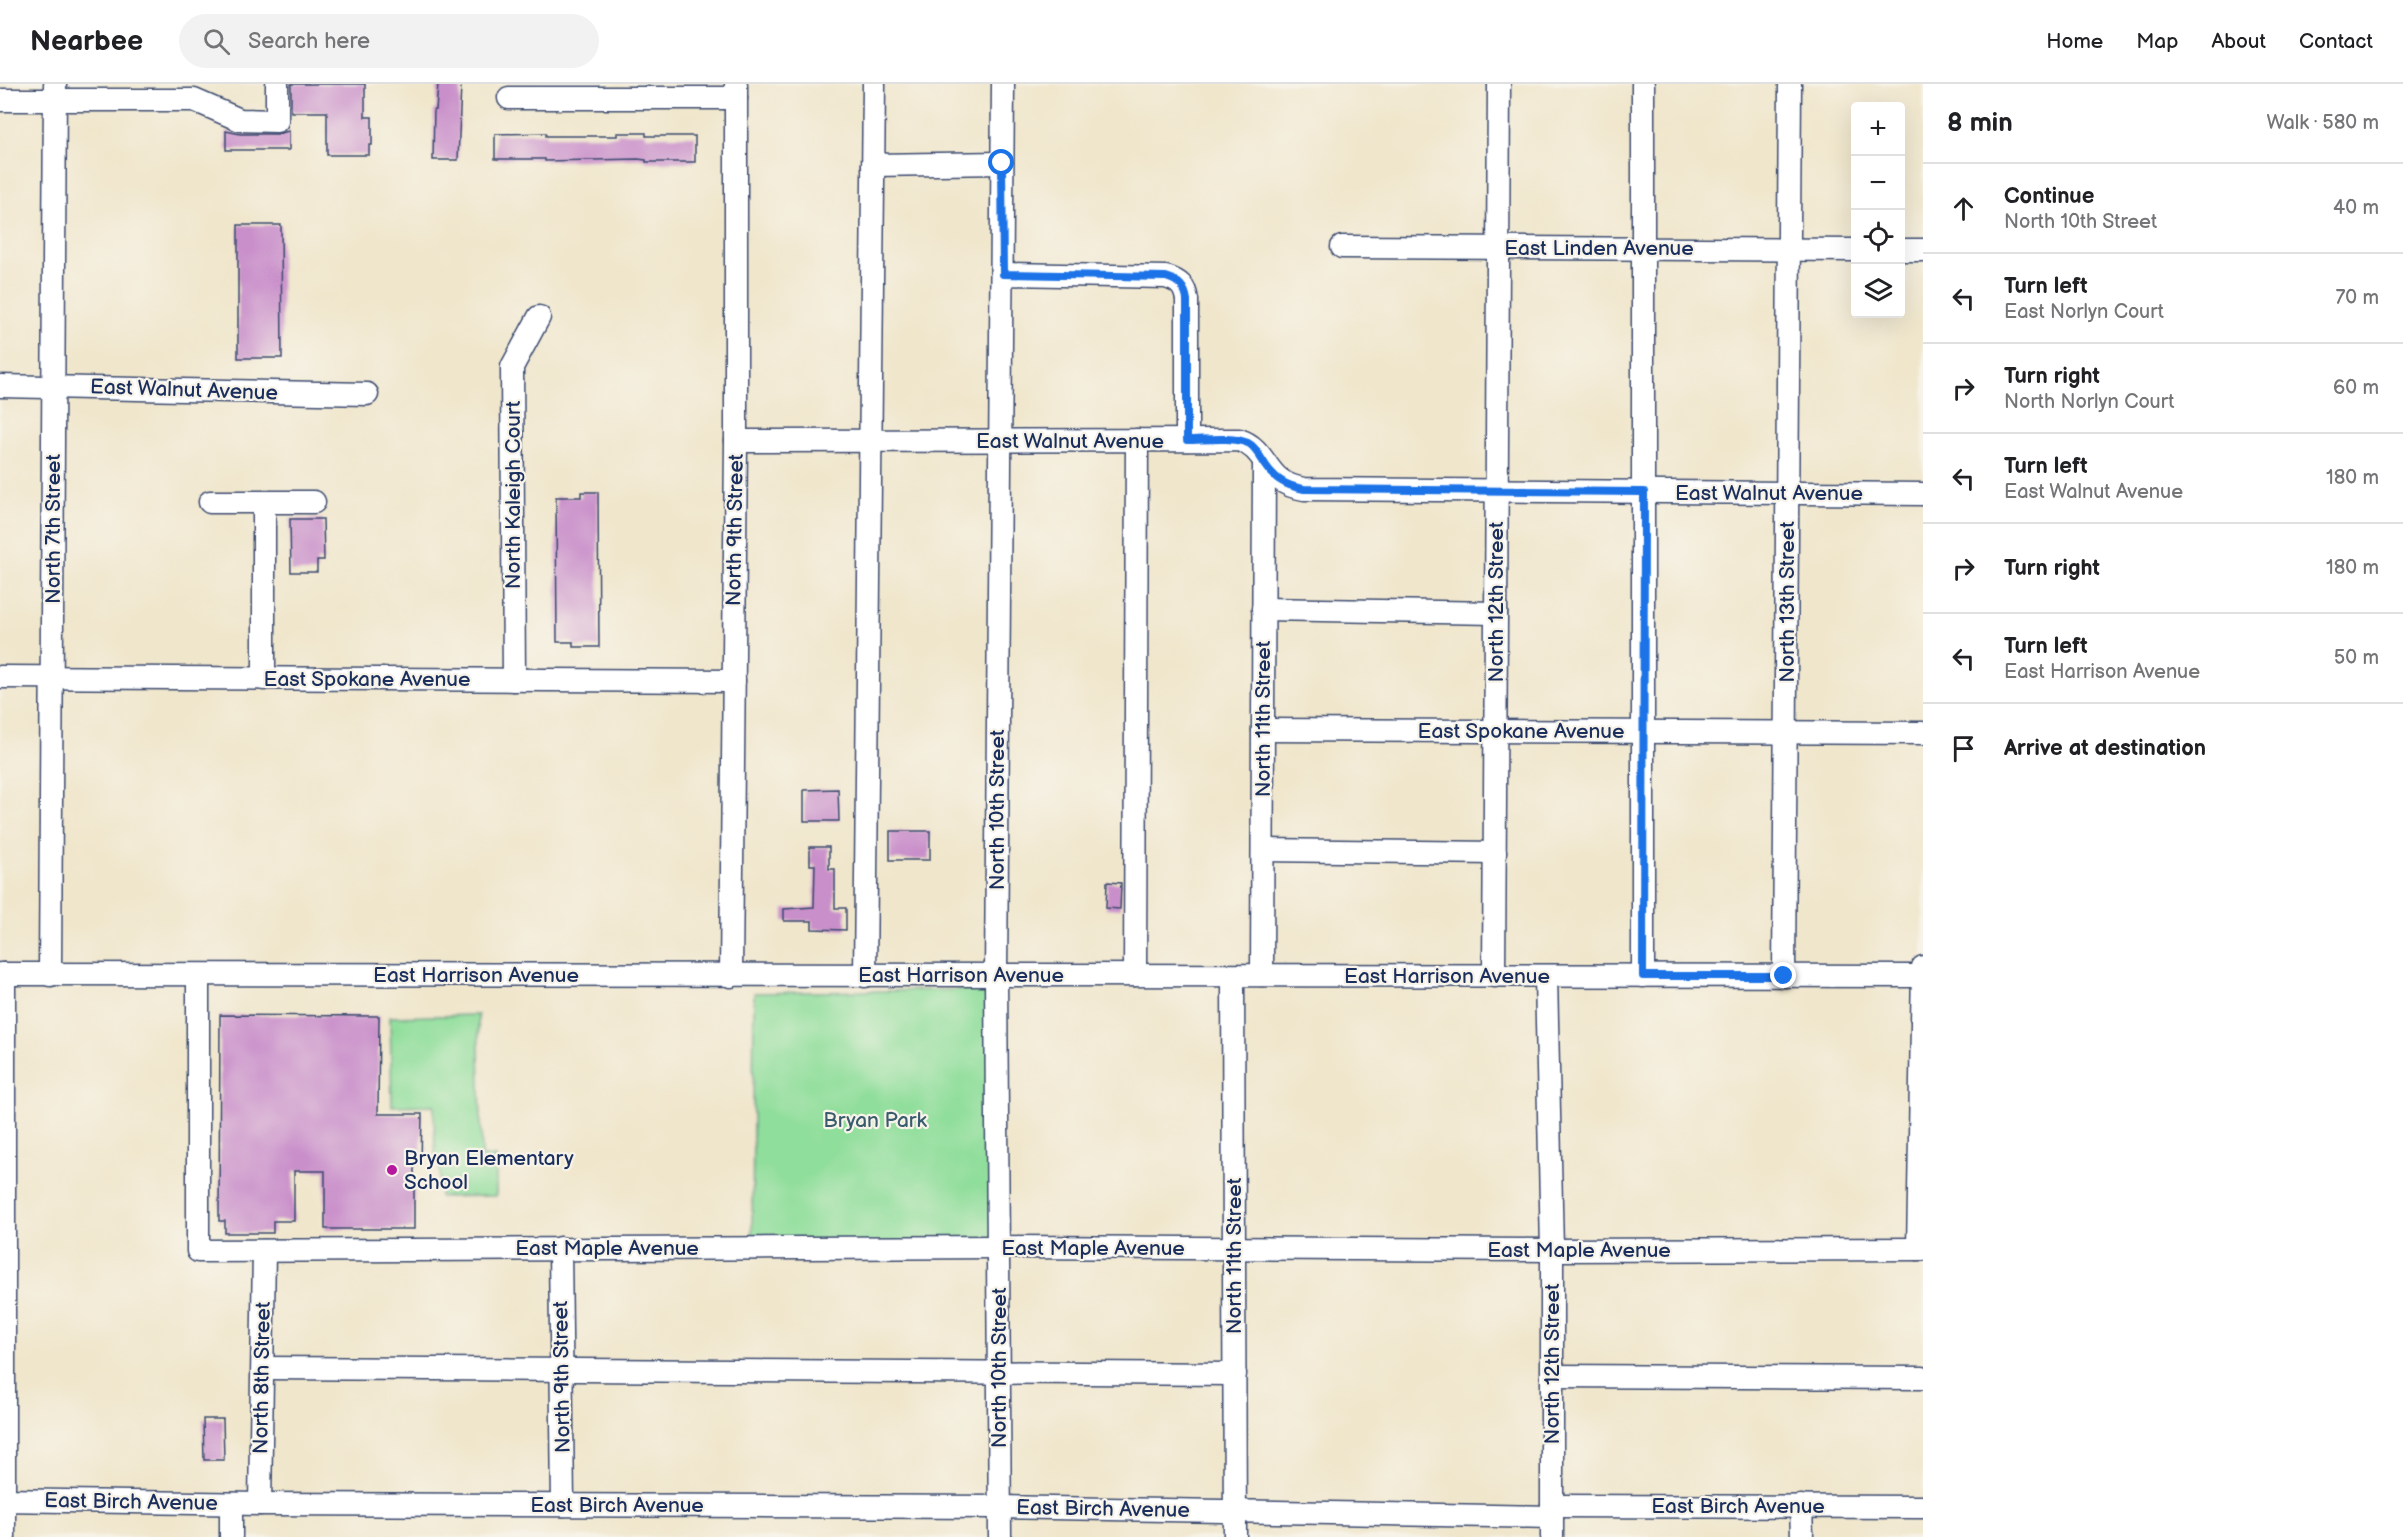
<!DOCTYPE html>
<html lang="en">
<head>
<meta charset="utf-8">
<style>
	:root { --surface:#fff; --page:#f2f2f2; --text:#202124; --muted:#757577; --line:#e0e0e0 }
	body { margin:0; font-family:"Balsamiq Sans",sans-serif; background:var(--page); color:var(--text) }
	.controls { position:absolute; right:18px; top:18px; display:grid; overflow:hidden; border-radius:6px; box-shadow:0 6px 24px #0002 }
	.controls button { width:54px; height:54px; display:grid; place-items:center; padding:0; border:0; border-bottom:2px solid var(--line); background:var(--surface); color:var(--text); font:30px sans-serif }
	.stop { position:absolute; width:18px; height:18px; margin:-14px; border:4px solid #1a73e8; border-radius:50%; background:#fff }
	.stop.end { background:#1a73e8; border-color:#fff; box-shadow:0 2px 6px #0008 }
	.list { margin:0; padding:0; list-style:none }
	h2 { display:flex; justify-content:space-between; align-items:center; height:78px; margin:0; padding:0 24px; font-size:26px }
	h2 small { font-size:20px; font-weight:400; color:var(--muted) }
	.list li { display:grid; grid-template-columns:39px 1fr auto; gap:18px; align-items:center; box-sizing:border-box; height:90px; padding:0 24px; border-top:2px solid var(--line) }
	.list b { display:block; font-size:22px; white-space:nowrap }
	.list p { margin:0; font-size:20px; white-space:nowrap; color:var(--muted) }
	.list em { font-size:20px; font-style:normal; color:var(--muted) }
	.icon { flex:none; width:33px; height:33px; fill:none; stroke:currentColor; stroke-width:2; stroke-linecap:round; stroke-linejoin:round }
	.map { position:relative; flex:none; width:1923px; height:1453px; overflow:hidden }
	header { display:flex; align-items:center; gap:36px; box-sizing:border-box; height:84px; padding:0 30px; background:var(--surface); border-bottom:2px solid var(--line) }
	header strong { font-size:28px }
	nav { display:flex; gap:33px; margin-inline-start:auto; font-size:21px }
	.search { width:420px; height:54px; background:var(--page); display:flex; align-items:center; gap:15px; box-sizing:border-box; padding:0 21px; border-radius:33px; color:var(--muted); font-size:22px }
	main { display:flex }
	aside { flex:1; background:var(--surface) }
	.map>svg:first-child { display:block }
	.green { fill:#90de9b; stroke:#56867c; stroke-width:1.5 }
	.building { fill:#c98fca }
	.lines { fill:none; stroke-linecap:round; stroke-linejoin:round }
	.minor-casing { stroke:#3b4a6e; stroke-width:25 }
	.minor { stroke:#fff; stroke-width:22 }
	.route { stroke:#1a73e8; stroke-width:8 }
	.poi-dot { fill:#b5179e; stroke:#f7f3e8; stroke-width:2 }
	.labels { text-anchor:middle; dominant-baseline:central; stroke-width:4.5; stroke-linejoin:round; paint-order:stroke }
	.street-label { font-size:21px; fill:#1b2f5e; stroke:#f7f3e8 }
	.park-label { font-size:21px; fill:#385b6d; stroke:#f7f3e8 }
	.poi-label { font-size:21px; fill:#1b2f5e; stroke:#f7f3e8; text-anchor:start }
</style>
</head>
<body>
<header>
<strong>Nearbee</strong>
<div class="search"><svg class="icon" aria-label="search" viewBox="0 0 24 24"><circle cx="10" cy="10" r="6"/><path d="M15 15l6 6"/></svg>Search here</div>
<nav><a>Home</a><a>Map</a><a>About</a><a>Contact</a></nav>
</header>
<main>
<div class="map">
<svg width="1923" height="1453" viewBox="0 0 1923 1453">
	<rect width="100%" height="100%" fill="#f7f3e8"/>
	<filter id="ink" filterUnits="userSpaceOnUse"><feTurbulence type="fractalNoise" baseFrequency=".0167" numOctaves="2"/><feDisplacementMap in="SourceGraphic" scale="12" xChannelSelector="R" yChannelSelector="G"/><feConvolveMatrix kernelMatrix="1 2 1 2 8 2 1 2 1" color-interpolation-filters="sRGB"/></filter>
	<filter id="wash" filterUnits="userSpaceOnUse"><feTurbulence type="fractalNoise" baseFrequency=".008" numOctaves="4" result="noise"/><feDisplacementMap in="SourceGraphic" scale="24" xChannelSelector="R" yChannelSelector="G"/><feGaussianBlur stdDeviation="1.35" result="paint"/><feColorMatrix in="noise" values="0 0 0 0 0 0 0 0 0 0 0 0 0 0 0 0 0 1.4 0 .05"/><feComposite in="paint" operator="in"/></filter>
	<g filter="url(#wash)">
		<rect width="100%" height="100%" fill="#f0e6cc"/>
		<g class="green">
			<path d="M995,905L999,1163H752L754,909Z"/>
			<path d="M478,931L482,1073H496V1112L440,1113V1074L435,1073L434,1021L392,1022L390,933Z"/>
		</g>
		<g id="blocks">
			<g class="building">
				<path d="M291,0H365V33H372V61H369V71H327V28H291Z"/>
				<path d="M438,0H461L458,76H433L434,26H436Z"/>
				<path d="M226,47L240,50H277L289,47V66H226Z"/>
				<path d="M546,49V52H617V49H646V52H695V78H646V76L638,75L545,77V75H495V50Z"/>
				<path d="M238,141H281L282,274H238Z"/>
				<path d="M581,408H598L599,563H573V558H557L556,413H581Z"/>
				<path d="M290,435H323L324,476H317V488H291Z"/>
				<path d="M838,705L839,737H804V706Z"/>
				<rect x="890" y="747" width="40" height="29"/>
				<path d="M810,763H829V785H835V824H846V846L812,845V837H784V825L814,823L815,781H810Z"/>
				<path d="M1107,798L1121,799L1120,825L1106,824Z"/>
				<path d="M220,931L379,932L378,1030H422L421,1080H414V1145H325V1087H294V1137H273V1149H225V1137H219Z"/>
				<path d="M203,1335H223L224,1376H204Z"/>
			</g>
		</g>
	</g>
	<g filter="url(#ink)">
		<use href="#blocks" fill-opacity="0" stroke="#3b4a6e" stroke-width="1.5"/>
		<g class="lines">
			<defs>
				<g id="minor">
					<path d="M1643,0V892"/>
					<path d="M509,14H736"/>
					<path d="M0,16H194L240,36L277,37V0"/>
					<path d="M873,81L1002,79"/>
					<path d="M1342,163L1856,166"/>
					<path d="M1900,166H1923"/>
					<path d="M1003,190L1166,193C1179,197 1185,202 1187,216V356"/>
					<path d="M0,302L367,310"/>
					<path d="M736,357L1239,356C1270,366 1263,399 1304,405L1923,410"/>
					<path d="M210,418H314"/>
					<path d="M264,419V595"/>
					<path d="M1263,525L1496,529"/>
					<path d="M0,593L734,597"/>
					<path d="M514,596L512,283L539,233"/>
					<path d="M1263,646L1923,649"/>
					<path d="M1263,766L1495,769"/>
					<path d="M0,890L1923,892"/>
					<path d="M4,890V1453"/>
					<path d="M50,891L55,0"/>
					<path d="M198,891V1167L999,1163L1552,1166L1923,1165"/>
					<path d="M1135,891L1137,356"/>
					<path d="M1262,891L1264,380"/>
					<path d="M731,892L736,357V0"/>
					<path d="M865,892L874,0"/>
					<path d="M1233,892L1235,1453"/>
					<path d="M1494,892L1499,0"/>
					<path d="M1546,892L1552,1166V1453"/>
					<path d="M1784,892L1790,0"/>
					<path d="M560,1164L563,1421"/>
					<path d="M1918,1165L1923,883"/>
					<path d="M263,1284L1235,1290"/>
					<path d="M1552,1292L1923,1294"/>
					<path d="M0,1416L260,1420L1000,1423L1552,1433"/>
					<path d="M260,1420L264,1167"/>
					<path d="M1552,1422L1923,1423"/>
					<path d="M1801,1422L1802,1453"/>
					<path d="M231,1453V1420"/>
					<path d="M1000,1453L996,892L1003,0"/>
				</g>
			</defs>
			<use href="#minor" class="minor-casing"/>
			<use href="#minor" class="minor"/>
		</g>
	</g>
	<g class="lines" filter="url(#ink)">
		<path class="route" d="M1002,79L1003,190L1166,193C1179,197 1185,203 1187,216V356C1205,356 1231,352 1248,359C1256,363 1258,370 1263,377C1273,394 1285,402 1304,405L1644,408L1643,892H1784"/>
	</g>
	<circle class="poi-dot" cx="392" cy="1086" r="6"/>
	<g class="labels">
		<g class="street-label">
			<text x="1599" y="164">East Linden Avenue</text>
			<text transform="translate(184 306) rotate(2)">East Walnut Avenue</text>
			<text x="1070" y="357">East Walnut Avenue</text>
			<text x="1769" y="409">East Walnut Avenue</text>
			<text transform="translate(513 411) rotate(-90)">North Kaleigh Court</text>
			<text transform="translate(53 445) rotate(-90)">North 7th Street</text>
			<text transform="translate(735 446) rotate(-89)">North 9th Street</text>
			<text transform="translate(1496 518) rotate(-90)">North 12th Street</text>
			<text transform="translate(1787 518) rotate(-90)">North 13th Street</text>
			<text x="367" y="595">East Spokane Avenue</text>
			<text transform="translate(1263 635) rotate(-90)">North 11th Street</text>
			<text x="1521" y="647">East Spokane Avenue</text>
			<text transform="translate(997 726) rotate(-90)">North 10th Street</text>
			<text x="476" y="891">East Harrison Avenue</text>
			<text x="961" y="891">East Harrison Avenue</text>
			<text x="1447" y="892">East Harrison Avenue</text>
			<text x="607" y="1164">East Maple Avenue</text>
			<text x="1093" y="1164">East Maple Avenue</text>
			<text x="1579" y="1166">East Maple Avenue</text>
			<text transform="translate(1234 1172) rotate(-90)">North 11th Street</text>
			<text transform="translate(1552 1280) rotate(-90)">North 12th Street</text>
			<text transform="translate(999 1284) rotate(-90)">North 10th Street</text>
			<text transform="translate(562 1293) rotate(-91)">North 9th Street</text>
			<text transform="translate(262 1294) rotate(-89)">North 8th Street</text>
			<text transform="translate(131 1418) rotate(1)">East Birch Avenue</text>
			<text x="617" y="1421">East Birch Avenue</text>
			<text x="1738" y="1422">East Birch Avenue</text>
			<text transform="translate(1103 1425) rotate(1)">East Birch Avenue</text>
		</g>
		<g class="park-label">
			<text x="875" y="1036">Bryan Park</text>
		</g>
		<g class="poi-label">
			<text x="404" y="1074">Bryan Elementary<tspan x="404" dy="24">School</tspan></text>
		</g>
	</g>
</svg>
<div class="controls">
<button>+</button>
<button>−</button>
<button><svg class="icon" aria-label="locate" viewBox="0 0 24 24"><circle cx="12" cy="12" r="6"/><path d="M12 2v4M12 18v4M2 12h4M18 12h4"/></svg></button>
<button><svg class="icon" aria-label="layers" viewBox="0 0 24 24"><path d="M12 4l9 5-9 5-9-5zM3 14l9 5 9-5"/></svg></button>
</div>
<div class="stop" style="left:1002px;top:79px"></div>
<div class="stop end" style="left:1784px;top:892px"></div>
</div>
<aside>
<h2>8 min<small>Walk · 580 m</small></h2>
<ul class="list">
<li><svg class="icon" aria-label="ahead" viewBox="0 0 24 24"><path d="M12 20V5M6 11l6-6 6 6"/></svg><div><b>Continue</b><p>North 10th Street</p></div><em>40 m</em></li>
<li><svg class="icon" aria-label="left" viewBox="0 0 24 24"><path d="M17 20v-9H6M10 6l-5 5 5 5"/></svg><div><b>Turn left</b><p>East Norlyn Court</p></div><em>70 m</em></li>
<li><svg class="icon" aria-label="right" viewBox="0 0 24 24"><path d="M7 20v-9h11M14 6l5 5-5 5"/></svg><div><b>Turn right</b><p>North Norlyn Court</p></div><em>60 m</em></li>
<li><svg class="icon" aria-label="left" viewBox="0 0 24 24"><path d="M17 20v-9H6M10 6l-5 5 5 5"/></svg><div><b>Turn left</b><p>East Walnut Avenue</p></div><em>180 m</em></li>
<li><svg class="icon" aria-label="right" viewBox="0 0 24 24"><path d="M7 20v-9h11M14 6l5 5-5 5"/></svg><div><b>Turn right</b></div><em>180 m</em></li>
<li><svg class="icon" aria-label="left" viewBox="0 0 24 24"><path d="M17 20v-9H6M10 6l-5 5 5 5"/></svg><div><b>Turn left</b><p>East Harrison Avenue</p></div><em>50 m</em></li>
<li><svg class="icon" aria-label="arrive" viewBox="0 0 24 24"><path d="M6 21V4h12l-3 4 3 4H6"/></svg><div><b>Arrive at destination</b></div></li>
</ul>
</aside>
</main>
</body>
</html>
